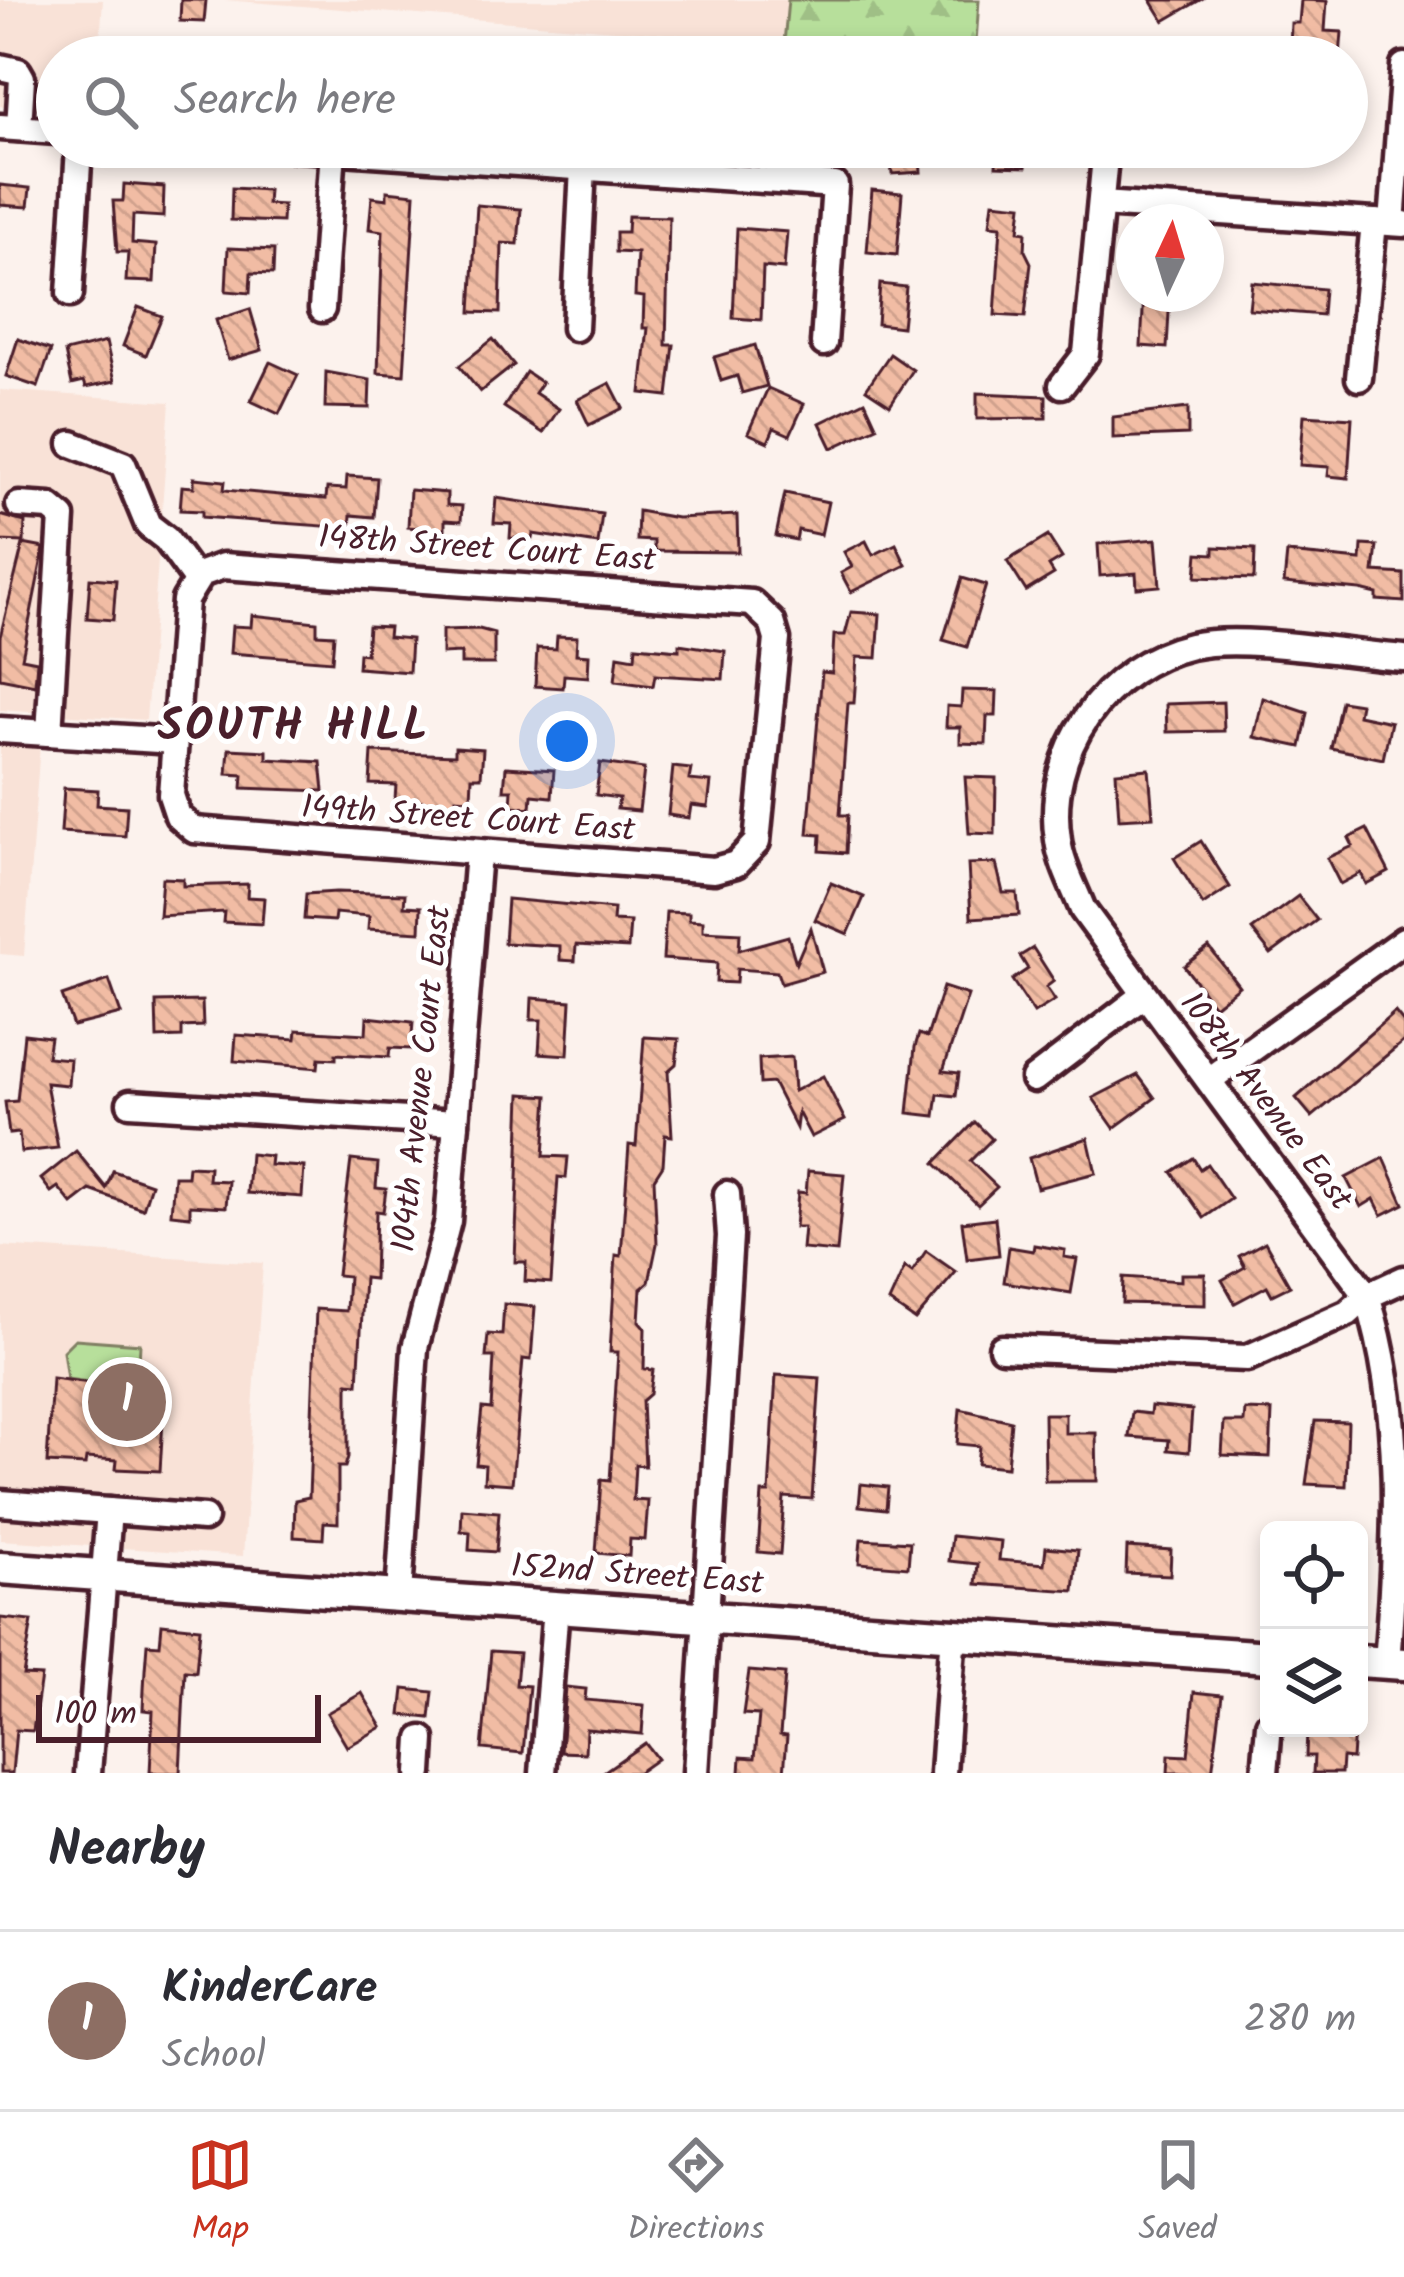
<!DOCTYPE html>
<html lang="en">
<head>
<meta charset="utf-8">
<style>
	:root { --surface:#fff; --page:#f7f7f7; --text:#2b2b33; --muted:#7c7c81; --line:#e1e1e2; --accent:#c8321e }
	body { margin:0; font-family:Kalam,sans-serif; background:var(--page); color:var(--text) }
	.controls { position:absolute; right:36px; bottom:36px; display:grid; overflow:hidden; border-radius:18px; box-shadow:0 6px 18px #0003 }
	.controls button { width:108px; height:108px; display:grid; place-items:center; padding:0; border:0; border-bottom:3px solid var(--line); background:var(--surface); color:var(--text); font:60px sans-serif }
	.compass { position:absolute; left:1116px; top:204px; width:108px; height:108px; border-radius:50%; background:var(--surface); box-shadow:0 6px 18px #0003; rotate:4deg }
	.scale { position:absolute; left:36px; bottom:30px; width:285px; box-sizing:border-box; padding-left:12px; border:6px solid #4a1f2b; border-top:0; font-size:33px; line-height:42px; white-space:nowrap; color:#4a1f2b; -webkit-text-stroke:9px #fff; paint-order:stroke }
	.you { position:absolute; left:567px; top:741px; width:42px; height:42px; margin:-30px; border:9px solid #fff; border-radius:50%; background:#1a73e8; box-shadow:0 0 0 18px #1a73e833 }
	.badge { display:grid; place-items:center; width:78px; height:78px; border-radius:50%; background:var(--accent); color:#fff; font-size:39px; font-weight:700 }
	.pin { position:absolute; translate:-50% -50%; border:6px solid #fff; box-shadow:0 3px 12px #0006 }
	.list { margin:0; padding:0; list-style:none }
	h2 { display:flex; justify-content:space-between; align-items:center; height:156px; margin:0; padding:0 48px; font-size:51px }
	h2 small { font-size:39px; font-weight:400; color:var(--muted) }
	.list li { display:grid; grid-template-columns:78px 1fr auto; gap:36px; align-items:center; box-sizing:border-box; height:180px; padding:0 48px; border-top:3px solid var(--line) }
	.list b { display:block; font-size:45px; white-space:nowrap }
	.list p { margin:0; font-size:39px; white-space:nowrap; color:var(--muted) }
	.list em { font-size:39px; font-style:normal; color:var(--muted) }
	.icon { flex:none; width:66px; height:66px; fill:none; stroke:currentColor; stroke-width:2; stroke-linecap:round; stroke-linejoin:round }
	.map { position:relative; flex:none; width:1404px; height:1773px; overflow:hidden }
	.search { position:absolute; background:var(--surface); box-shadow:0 6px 18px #0003; left:36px; right:36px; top:36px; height:132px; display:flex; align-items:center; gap:30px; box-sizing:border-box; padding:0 42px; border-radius:66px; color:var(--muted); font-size:45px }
	.sheet { height:336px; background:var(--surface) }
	nav { display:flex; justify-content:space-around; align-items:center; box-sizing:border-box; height:168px; border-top:3px solid var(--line); background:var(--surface); font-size:33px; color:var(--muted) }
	nav a { display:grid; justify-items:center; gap:6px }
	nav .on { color:var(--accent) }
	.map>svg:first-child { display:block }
	.built { fill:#f9e2d7 }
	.green { fill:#b7df9b; stroke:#807f63; stroke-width:3 }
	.forest { fill:url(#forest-firs); stroke:#807f63; stroke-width:3 }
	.building { fill:url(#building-back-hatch); stroke:#4a1f2b; stroke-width:3 }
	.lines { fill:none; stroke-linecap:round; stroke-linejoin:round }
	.minor-casing { stroke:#4a1f2b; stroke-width:33 }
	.major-casing { stroke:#4a1f2b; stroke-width:39 }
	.minor { stroke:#fff; stroke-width:24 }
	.major { stroke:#fff; stroke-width:30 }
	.labels { text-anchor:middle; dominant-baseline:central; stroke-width:10; stroke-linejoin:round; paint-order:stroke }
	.street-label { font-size:33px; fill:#4a1f2b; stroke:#fff }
	.district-label { font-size:45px; font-weight:bold; letter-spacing:3px; fill:#4a1f2b; stroke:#fff }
</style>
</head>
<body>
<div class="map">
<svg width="1404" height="1773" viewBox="0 0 1404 1773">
	<defs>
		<pattern id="forest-firs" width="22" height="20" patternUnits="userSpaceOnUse" patternTransform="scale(3)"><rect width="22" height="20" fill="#b7df9b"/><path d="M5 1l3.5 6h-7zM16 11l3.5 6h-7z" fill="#9fbf86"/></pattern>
		<pattern id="building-back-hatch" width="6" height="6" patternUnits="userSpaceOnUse" patternTransform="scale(3)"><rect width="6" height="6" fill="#f1bca4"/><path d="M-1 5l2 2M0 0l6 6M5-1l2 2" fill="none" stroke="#d0a18d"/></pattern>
	</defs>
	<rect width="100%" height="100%" fill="#fcf2ed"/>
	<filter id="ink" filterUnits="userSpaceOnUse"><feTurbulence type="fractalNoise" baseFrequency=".00833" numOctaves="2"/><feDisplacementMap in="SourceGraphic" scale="24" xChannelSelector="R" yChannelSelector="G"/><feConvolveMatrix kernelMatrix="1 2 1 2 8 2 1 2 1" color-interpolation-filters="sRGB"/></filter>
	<g filter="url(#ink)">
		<g class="built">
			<path d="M0,0H103L99,57H57V109L0,106Z"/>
			<path d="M224,0H788L784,43Z"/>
			<path d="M0,390L170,402L146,720L0,710Z"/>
			<path d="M0,742L40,745L24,956L0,954Z"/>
			<path d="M0,1246L263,1263L243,1556L0,1540Z"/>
		</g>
		<path class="green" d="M75,1339L140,1344L138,1383L129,1388L67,1379L63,1351Z"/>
		<path class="forest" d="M788,0H979L975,57L784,43Z"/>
		<g class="building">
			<path d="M181,0H206L204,22L180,21Z"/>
			<path d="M1151,0H1200L1164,21Z"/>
			<path d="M1301,0L1327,1L1325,31L1342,32L1340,57H1298V49H1290L1291,23H1299Z"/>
			<path d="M333,41L382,46L381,57H331Z"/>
			<path d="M890,147H919L921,172L892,174Z"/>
			<path d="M997,147H1027L1026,167L996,166Z"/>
			<path d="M124,184L164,187L163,217L133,215L132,243L156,245L154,282L126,281L128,252H117L113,201H123Z"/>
			<path d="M0,185L30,188L28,207L0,205Z"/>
			<path d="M232,188L268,190L267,204L283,205L282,222L231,220Z"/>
			<path d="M872,190L902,193L897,255L867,252Z"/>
			<path d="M387,191L415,194L404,375L378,373L383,231L369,229L372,197L387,199Z"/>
			<path d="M993,202L1022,205L1019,231L1026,232L1025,251L1031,263L1025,317L995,315L1001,226L990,225Z"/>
			<path d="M477,205L521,209L518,244L502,243L500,313L471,312Z"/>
			<path d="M628,216L669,217L666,345H674L668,396L641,393L648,328H643L644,297L635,296L637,253L616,252V232H627Z"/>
			<path d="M737,228L787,232L784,269L763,267L761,320L733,318Z"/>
			<path d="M228,248L274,250L273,274L251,273L250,293L226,291Z"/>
			<path d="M1252,282L1324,289L1322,315L1249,309Z"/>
			<path d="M880,284L906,287L902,327L877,324Z"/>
			<path d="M1144,294H1170L1167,348L1141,346Z"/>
			<path d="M138,307L162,316L146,355L123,346Z"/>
			<path d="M250,309L262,350L228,360L216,320Z"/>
			<path d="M18,339L51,350L38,387L6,376Z"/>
			<path d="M493,339L514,365L480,392L459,366Z"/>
			<path d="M106,342L115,381L86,387L84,381L72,384L65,352Z"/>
			<path d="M755,345L767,386L742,393L737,376L721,381L714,357Z"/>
			<path d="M890,354L913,370L890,405L866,389Z"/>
			<path d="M270,362L298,375L279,414L251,401Z"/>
			<path d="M326,372L370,380L369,408L325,407Z"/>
			<path d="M526,372L542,383L535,393L559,409L543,433L504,407Z"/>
			<path d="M610,383L623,408L589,425L577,400Z"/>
			<path d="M768,388L804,404L790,435L774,428L768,442L748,433Z"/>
			<path d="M977,393L1046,396V418L977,419Z"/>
			<path d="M865,401L877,427L832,448L820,423Z"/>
			<path d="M1188,408V435L1113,438V417Z"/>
			<path d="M1304,415L1352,418L1348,478L1328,476L1329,467L1300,465Z"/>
			<path d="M347,476L377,478L374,517L351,515L350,528L202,517V511L180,510L182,486L194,487V478L225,481L224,490L326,499L327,488L346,489Z"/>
			<path d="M410,490L447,493V505L462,506L461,521L445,520V530L408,527Z"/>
			<path d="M785,493L828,502L821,535L798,530L796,540L776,536Z"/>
			<path d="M496,498L602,514L598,544L533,534L532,539L510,538L511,524L494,523Z"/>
			<path d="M638,511L677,518L737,515L738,552L654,551V541L637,540Z"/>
			<path d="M0,515L25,522L24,542L0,541Z"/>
			<path d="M1048,536L1062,558L1049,566L1054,574L1026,591L1007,561Z"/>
			<path d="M1156,539L1160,586L1137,588L1136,573L1100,576L1098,544Z"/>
			<path d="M866,541L873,555L896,544L906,565L851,592L841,573L852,567L844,552Z"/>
			<path d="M23,544L44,548L22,658L37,661L35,685L0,678V637Z"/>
			<path d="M1362,545L1377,546L1374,572L1404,574V602L1377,600V594L1360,590L1284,583L1287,553L1361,560Z"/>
			<path d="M1214,547L1255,549L1254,579L1196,577L1198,553L1214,554Z"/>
			<path d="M90,578L116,580L113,620L87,618Z"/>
			<path d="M962,578L986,585L967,647L943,640Z"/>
			<path d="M851,612L880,614L877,658L857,657L854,703H848L840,815H848L846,853L820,851L821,835L808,834L822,672L832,673L834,635H845Z"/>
			<path d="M252,615L317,622V634L334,635L332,661L230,653L232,626L251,627Z"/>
			<path d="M368,626L389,627L388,637L411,639L409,672L358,668L359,653L366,654Z"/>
			<path d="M479,629L494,633V664H461V653L442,654V630Z"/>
			<path d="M557,636L577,637L576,654L589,655L588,677L564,675L563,688L535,686L537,648L556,649Z"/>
			<path d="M679,644L725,651L723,679L655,675L653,686L615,681L618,655L635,658L636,646L679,650Z"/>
			<path d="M962,690L997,691L996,716H987L986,744L960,743V727H946L947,706L961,707Z"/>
			<path d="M1263,698L1308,713L1301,747L1254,737Z"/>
			<path d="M1341,701L1360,704L1358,715L1391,722L1383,759L1331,748Z"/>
			<path d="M1223,702L1224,731L1167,732L1166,704Z"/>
			<path d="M455,747L483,749L481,777H472L471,799L456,798V804L395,799L396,785L370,784L372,752L455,755Z"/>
			<path d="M229,749L267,751V759L321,762L324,791L242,788L243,775L227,774Z"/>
			<path d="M600,763L644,769L639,811L617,809L619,798L596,795Z"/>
			<path d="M506,767L554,770L552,797L532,795L531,808L511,806L512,790H504Z"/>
			<path d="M673,767L691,769L689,780L711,782L708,807L691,805L689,818L668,815Z"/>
			<path d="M1149,769L1153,817L1119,819L1116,772Z"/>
			<path d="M965,777L996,778L995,834L969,833Z"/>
			<path d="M64,788L98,790L97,805L127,807L125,836L61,832Z"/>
			<path d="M1367,829L1389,872L1366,884L1361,873L1340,884L1327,858L1353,846L1349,838Z"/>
			<path d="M1201,841L1230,887L1203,905L1174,858Z"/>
			<path d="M996,863L1003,893H1017L1019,915L971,918L968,864Z"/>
			<path d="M162,878L183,879V886L248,884L247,897L264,898L262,924L223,922L224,912L159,916Z"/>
			<path d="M831,883L864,897L848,934L815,920Z"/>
			<path d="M336,892L405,894L404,906L421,907L420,932L368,929L369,916L335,913L334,921L304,919L306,894Z"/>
			<path d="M1298,896L1317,920L1271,954L1252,930Z"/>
			<path d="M507,899L614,909L613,921L630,922L628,948L576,945L575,961L560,960V946L504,943Z"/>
			<path d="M666,912L689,913V920L703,921V931L740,933L739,950L788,936L796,963L811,928L823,972L781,984L777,972L737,969L736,983L716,982L717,963L663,959Z"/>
			<path d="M1209,947L1239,986L1214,1006L1184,966Z"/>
			<path d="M1033,948L1054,981L1046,987L1055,1000L1034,1013L1012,980L1028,969L1020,956Z"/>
			<path d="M109,980L121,1014L73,1026L62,996Z"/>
			<path d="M943,987L968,995L943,1071L959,1073L956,1096L938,1094L935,1116L908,1113L915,1047L919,1034L927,1037Z"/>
			<path d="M532,998L571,1001L568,1055L539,1053L541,1020H531Z"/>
			<path d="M202,1001L203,1026L182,1027V1037L157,1038L156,1002Z"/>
			<path d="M1395,1012L1404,1023V1041L1312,1117L1296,1098Z"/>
			<path d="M367,1017L413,1022L411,1049L390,1048L389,1057L336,1054V1059L319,1058L318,1068L234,1061L236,1035L296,1039L297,1030L366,1034Z"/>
			<path d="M24,1034L50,1037L47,1057L70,1059L68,1085L46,1083L58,1148L21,1152L19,1133L9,1134L5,1102L17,1101Z"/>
			<path d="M644,1037L679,1039L676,1064L668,1071L672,1136L665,1135L663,1165L654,1179L657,1244L649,1282L641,1289L639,1321L645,1328L644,1369L653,1370L650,1394L642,1401L645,1466L635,1465L633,1500L648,1501L645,1540L630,1539L629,1556L596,1553L601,1480L610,1481L618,1352H610L616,1255L621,1256L629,1145L636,1146Z"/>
			<path d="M792,1057L794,1091L823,1076L845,1120L811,1137L798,1112L796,1128L773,1083L760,1084L759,1059Z"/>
			<path d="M1138,1075L1155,1098L1114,1128L1093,1098Z"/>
			<path d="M521,1094L548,1096L544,1156L568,1157L566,1178L558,1177L551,1283L525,1281L526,1262H515Z"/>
			<path d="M975,1122L992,1139L970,1161L997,1187L978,1205L935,1163Z"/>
			<path d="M1088,1138L1096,1173L1037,1188L1029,1158Z"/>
			<path d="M76,1151L106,1188L113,1171L151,1184L143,1209L90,1190L72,1204L58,1187L51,1192L41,1179Z"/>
			<path d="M250,1154L271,1156L270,1165L304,1167L302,1197L247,1193Z"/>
			<path d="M1193,1158L1200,1169L1207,1164L1231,1199L1204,1218L1172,1172Z"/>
			<path d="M1384,1158L1404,1204L1382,1215L1374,1199L1361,1207L1346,1178Z"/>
			<path d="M351,1160L378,1163L376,1188L386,1189L383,1212L376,1211L374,1279L364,1278L358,1384L348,1383V1457L345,1467H338V1523L324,1522L323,1539L294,1537L295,1500L309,1497L316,1309L346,1311L348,1276L337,1275Z"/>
			<path d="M188,1166L209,1167L208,1180L228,1181L226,1207L190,1205V1216L171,1214L174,1176H187Z"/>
			<path d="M808,1171L844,1174L837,1252L802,1249L804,1227H795L798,1192L806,1193Z"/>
			<path d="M995,1218L999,1255L967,1259L962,1222Z"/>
			<path d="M1265,1242L1290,1286L1272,1295L1267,1286L1235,1303L1222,1280L1245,1267L1239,1256Z"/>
			<path d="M1034,1245L1065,1250L1064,1257L1077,1259L1071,1293L1004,1282L1009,1247L1033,1251Z"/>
			<path d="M926,1251L956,1272L915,1320L889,1302L905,1267L912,1272Z"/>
			<path d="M1181,1274H1205V1305L1122,1303L1123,1277L1181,1281Z"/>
			<path d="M504,1304L535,1307L531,1360L523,1359L512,1484L484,1482L485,1465L476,1464L482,1408L491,1409L494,1357H486L488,1334L502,1335Z"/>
			<path d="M776,1375L820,1378L812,1499L784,1497L780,1554L758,1552L762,1493H769Z"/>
			<path d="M52,1378L129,1388V1383L165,1385L160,1471L116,1469L117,1460L86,1458L85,1465L47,1463Z"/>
			<path d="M1151,1406L1192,1410L1189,1452L1168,1450L1169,1440L1129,1437L1132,1412L1150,1414Z"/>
			<path d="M960,1409L1011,1421L1007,1467L977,1464L979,1446L957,1444Z"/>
			<path d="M1245,1410L1272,1411L1270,1457L1222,1455L1224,1422H1244Z"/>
			<path d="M1044,1414H1065V1433H1096L1097,1481H1045Z"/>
			<path d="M1315,1421L1348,1422L1346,1486L1306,1484Z"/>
			<path d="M861,1484L888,1487L886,1509L859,1506Z"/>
			<path d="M462,1509L499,1512L496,1552L469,1550L470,1532L461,1531Z"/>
			<path d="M952,1536L1001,1541L999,1560L1044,1564L1046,1547L1078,1550L1074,1591L976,1584L978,1564L949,1561Z"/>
			<path d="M861,1539L910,1542L908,1567L859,1563Z"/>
			<path d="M1127,1547L1171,1550L1170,1575L1126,1573Z"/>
			<path d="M0,1618L32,1621L23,1675L41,1676L33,1731L16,1730L12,1773H0Z"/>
			<path d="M162,1624L200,1628L196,1672L185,1671L180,1773H150L153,1711L143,1710L145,1670L147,1644L160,1645Z"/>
			<path d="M491,1651L519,1653L516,1685L529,1686L523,1753L482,1749Z"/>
			<path d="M749,1671L785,1674L780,1735L787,1736L784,1773H740L741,1757L755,1758L759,1715L743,1714Z"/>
			<path d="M566,1687L586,1689L585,1700L644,1705L642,1734L586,1729L585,1753L561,1752Z"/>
			<path d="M404,1689L433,1692L430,1718L401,1715Z"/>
			<path d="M1194,1692L1222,1695L1212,1773H1168L1169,1755L1188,1756Z"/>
			<path d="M362,1693L382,1727L347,1747L327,1713Z"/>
			<path d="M1327,1728H1354L1352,1759L1342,1758L1341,1773H1313L1314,1756H1306L1307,1730Z"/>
			<path d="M645,1743L657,1759L637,1773H602Z"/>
		</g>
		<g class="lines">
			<defs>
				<g id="minor">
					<path d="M1114,57V52"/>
					<path d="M0,67L18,71L22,78L19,128"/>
					<path d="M0,127L57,131"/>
					<path d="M285,147L835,185L824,343"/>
					<path d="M1101,204L1404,224"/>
					<path d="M1392,223L1404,66"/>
					<path d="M70,294L79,147"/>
					<path d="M322,309L333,150"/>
					<path d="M575,328L583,167"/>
					<path d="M1359,378L1374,222"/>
					<path d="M1062,385L1086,354L1106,147"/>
					<path d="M72,444L123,464L148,525L166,539L196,580"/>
					<path d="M19,505L50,507L62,517L49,733"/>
					<path d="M223,566L752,603L772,622L777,639L757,842L736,864L714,870L194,830L178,816L171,795L185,600L201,574Z"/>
					<path d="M0,730L174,741"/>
					<path d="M1034,1079L1143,996"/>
					<path d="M1209,1080L1404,940"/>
					<path d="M130,1103L456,1123"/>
					<path d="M1002,1348L1247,1358L1348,1313L1367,1296L1404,1279"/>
					<path d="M0,1503L204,1518"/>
					<path d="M399,1595L415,1348L448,1221L478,853"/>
					<path d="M1387,1662C1397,1538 1404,1413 1367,1296L1083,910C1074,887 1061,864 1058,840C1044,751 1105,666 1191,646C1243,634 1347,654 1404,658"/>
					<path d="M88,1773L109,1511"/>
					<path d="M420,1773L422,1739"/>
					<path d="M543,1773L556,1606"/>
					<path d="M696,1773L730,1236L727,1194"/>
					<path d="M943,1773L953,1632"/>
					<path d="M1265,1773L1269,1724"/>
				</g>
				<g id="major">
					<path d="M0,1568L1269,1657"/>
					<path d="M1359,1661L1404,1664"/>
				</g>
			</defs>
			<use href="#minor" class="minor-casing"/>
			<use href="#major" class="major-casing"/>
			<use href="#minor" class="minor"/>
			<use href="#major" class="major"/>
		</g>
	</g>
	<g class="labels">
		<g class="street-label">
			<text transform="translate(487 550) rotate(4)">148th Street Court East</text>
			<text transform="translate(468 820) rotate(4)">149th Street Court East</text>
			<text transform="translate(423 1079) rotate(-84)">104th Avenue Court East</text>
			<text transform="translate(1265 1102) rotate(53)">108th Avenue East</text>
			<text transform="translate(637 1576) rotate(4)">152nd Street East</text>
		</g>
		<g class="district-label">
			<text x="294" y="728">SOUTH HILL</text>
		</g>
	</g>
</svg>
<div class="controls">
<button><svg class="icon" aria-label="locate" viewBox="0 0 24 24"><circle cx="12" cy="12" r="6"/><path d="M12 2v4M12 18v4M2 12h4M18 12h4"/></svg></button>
<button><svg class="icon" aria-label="layers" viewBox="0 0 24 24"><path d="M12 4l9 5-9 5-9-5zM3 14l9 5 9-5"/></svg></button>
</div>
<svg class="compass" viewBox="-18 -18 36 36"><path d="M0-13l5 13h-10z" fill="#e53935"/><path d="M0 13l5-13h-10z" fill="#7c7c81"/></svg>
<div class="scale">100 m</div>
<div class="you"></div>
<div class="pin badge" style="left:127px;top:1402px;background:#8d6e63">1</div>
<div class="search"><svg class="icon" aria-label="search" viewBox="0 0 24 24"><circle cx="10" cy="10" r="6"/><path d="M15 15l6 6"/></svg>Search here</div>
</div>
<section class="sheet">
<h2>Nearby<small></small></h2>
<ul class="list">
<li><span class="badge" style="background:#8d6e63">1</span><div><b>KinderCare</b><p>School</p></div><em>280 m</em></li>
</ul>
</section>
<nav>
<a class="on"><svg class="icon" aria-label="map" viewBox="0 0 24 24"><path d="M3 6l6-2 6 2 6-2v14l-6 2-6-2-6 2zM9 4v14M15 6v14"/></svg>Map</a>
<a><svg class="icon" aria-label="directions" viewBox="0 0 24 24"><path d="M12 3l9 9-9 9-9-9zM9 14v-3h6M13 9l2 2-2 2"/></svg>Directions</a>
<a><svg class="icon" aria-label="saved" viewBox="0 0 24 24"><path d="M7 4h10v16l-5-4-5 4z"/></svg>Saved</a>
</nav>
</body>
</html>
